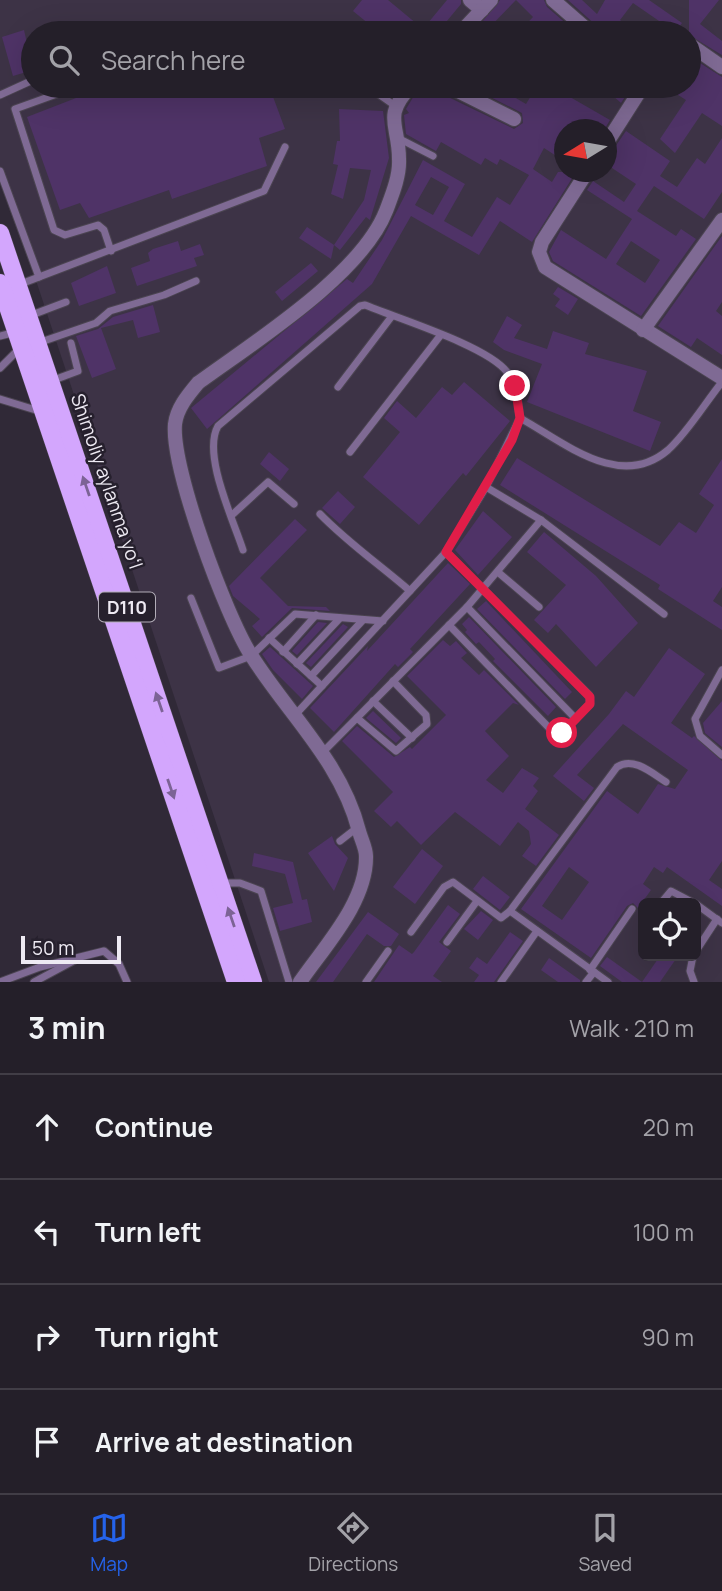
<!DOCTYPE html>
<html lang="en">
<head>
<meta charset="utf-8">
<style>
	:root { --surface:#241f29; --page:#2c2731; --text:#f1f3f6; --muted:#a3a2a8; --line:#413d46; --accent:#2563eb }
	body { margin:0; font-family:Manrope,sans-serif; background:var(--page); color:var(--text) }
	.controls { position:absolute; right:21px; bottom:21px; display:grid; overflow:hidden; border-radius:10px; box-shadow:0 7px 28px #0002 }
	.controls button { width:63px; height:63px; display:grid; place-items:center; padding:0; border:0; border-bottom:2px solid var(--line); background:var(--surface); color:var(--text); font:35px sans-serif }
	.compass { position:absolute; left:554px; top:119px; width:63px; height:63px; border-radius:50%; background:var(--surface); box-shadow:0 7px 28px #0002; rotate:259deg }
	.scale { position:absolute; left:21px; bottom:18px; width:100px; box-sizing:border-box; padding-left:7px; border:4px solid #eeeaf3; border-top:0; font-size:19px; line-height:24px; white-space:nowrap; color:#eeeaf3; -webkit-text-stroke:5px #26202d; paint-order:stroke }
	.stop { position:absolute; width:21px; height:21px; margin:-16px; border:5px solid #e11d48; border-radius:50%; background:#fff }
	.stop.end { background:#e11d48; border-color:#fff; box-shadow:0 2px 7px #0008 }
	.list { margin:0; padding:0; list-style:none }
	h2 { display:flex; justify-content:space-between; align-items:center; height:91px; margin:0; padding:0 28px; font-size:30px }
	h2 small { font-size:23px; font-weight:400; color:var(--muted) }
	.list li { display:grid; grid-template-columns:46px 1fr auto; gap:21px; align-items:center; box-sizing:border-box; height:105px; padding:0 28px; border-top:2px solid var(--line) }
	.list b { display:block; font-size:26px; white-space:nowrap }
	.list em { font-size:23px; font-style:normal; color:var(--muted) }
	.icon { flex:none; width:38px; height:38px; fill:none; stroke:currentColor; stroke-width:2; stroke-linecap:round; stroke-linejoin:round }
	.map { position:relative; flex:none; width:722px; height:982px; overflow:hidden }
	.search { position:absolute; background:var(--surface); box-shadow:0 7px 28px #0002; left:21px; right:21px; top:21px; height:77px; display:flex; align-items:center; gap:18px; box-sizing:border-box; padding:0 24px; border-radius:38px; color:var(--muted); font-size:26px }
	.sheet { height:511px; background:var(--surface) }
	nav { display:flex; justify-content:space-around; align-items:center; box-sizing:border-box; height:98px; border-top:2px solid var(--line); background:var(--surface); font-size:19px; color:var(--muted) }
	nav a { display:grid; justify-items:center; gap:4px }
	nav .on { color:var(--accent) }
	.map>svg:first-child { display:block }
	.built { fill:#3d3346; fill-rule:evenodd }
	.building { fill:#4f3367; fill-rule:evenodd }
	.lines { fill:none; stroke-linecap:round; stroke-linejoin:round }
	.lane-casing { stroke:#4b4451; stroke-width:9 }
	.street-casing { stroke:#4b4451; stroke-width:16 }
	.primary-casing { stroke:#4b4451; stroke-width:19 }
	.lane { stroke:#7f6a94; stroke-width:7 }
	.street { stroke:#7f6a94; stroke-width:14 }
	.primary { stroke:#d3a6fd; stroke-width:18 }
	.oneway { fill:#7c6395 }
	.route { stroke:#e11d48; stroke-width:9 }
	.labels { text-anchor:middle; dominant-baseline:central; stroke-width:5; stroke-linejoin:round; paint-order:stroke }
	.shield { fill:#26202d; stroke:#b2adb8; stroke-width:2 }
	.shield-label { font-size:18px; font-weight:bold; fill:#eeeaf3 }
	.street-label { font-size:19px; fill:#eeeaf3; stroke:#26202d }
</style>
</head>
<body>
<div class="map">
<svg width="722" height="982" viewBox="0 0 722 982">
	<rect width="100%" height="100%" fill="#302937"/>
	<path class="built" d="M0,0H722V982H269L0,172ZM33,33H689V86H33ZM564,130H606V172H564ZM643,903H696V956H643Z"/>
	<g class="building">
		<path d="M362,0H388L423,29L447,0H461V4L437,33H380L353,11Z"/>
		<path d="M500,0H516L484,33H473Z"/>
		<path d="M516,0H544L547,7L577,33H518L533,17Z"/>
		<path d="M568,0H582L597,14L605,0H649L682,23L675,32L633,3L620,20L634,33H600L597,26Z"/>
		<path d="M689,0H719L700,24L722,41V55L689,35Z"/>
		<path d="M24,30L33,70L13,76L2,37Z"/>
		<path d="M689,56L722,77V126L702,113L675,153L660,139L686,100L664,86H689Z"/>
		<path d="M107,86H269L285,129L259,138L267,166L172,199L169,190L89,218L80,203L60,210L27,117Z"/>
		<path d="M420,86H438L444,95L514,129L523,123L522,113L469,86H505L502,90L526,104L537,86H576L570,97L610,120L604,130H564V161L544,148L533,169L552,182L558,172H576L532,242L500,221L479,255L411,216L372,284L207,429L191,408L347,279L353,283L382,240L423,160L465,184L444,221L472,237L497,197L510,205L529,175L500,159L497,165L485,158L481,165L441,142L436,151L406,134L404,115L409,113L406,109ZM431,177L449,187L433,215L415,205Z"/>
		<path d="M602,86H632L621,103Z"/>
		<path d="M339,109L383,111L389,158L370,220L366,217L340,250L334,245L331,259L299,238L307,227L334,245L364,200L371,170L350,168L343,199L331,194L338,165L333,164L337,141H340Z"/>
		<path d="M626,131L670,161L660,176L677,187L697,158L705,164L722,138V192L704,219L654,186L637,211L676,236L681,229L696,239L641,316L553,261L549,252L561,230L606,259L632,219L587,190L593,181L624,202L636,184L606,164V160ZM631,241L660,260L645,283L616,264Z"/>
		<path d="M722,236V302L716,311L722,316V355L697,338L691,347L658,326Z"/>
		<path d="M178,241L181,251L200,244L204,255L194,258L197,266L137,286L131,268L150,261L148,253L153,249Z"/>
		<path d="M311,263L318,271L282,301L275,292Z"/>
		<path d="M107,266L116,293L79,306L71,283Z"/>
		<path d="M558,287L578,299L568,315L555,306L560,299L553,294Z"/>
		<path d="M153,305L160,332L138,338L133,320L101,328L116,369L92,378L76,336L98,329L113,317Z"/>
		<path d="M507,316L522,325L514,338L547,349L553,331L589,343L585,354L647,371L633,411L661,422L650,451L527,402L542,364L504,350L493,342Z"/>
		<path d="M464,382L510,421L466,476L463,473L419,525L363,477L400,432L384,418L397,401L416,418L442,387L452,395Z"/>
		<path d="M269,452L289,469L280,481L260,464Z"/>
		<path d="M517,458L660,546L679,522L696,533L714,505L699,494L722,459V587L713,601L722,607V630L658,589L660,585L500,485Z"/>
		<path d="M338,491L355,507L340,524L322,508Z"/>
		<path d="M483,511L512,537L478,575L455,550Z"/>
		<path d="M295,519L307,530L260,578L288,606L326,607L330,611L292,608L262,637L252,626L260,619L233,596L229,586Z"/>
		<path d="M544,532L596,576L638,623L596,667L556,624L548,633L534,620L566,585L527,552Z"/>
		<path d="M448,563L470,584L410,649L413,652L398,667L395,664L334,732L310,708L368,646L367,651Z"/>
		<path d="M486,601L572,692L565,699L477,609Z"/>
		<path d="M469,617L556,707L548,716L493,661L495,659L479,642L476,644L465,632L467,630L462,624Z"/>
		<path d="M318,622L327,623L297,655L292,651Z"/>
		<path d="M343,624L348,627L311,667L306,663Z"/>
		<path d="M443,640L450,646L456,641L467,653L461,658L479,675L484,670L519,705L513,703L485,731L509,756L486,780L503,793L522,768L539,778L533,786L538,791L525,809L559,835L536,866L522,856L531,844L529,831L518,822L500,846L455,812L421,845L397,821L391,827L374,811L393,792L342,741L357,726L394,757L410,747L412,749L446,715L407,676Z"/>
		<path d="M270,647L313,686L302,699L273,670L262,654Z"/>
		<path d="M669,648L705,674L671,723L692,738L694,736L722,761V861L709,880L722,889V906L667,867L663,873L654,867L643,884L651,890L638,908L633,903L627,906L591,958L521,909L607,791L638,814L658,784L675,789L688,770L623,724L577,775L594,788L584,801L553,776L609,714L626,691L634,697ZM569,867L589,882L562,920L542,906Z"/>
		<path d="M722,701V747L705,733L703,723Z"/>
		<path d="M373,711L401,738L396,743L366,718Z"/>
		<path d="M332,836L335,844L348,858L334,891L308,853Z"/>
		<path d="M422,849L443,866L415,904L393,887Z"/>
		<path d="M254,853L293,862L302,900L307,899L312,922L280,931L273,908L293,903L285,874L252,866Z"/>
		<path d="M483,876L510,897L500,910L473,889Z"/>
		<path d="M448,905L460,914L439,942L451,951L433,976L442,982H374L399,945L412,954L414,952Z"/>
		<path d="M481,911L493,920L478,940L464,929Z"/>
		<path d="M368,912L399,934L391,946H384L367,934L333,982H316Z"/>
		<path d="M510,932L523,941L494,982H474L479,975L469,968L477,957L487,964Z"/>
		<path d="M660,956H678L660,982H642Z"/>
		<path d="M607,957L642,982H622L600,966Z"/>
		<path d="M549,958L580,980V982H558L541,970Z"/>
	</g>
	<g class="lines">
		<defs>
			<g id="lane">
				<path d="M79,86L15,109L54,230L65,235L98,225L104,230L111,251"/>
				<path d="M367,86L394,105"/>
				<path d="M0,95L33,80"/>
				<path d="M398,138L433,156"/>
				<path d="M0,171L39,277L264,191L285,147"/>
				<path d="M18,285L39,277"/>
				<path d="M29,316L66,302"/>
				<path d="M0,336L16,332"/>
				<path d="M38,343L96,323L110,311L164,295L196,281"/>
				<path d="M0,368L21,347"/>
				<path d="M51,381L78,371L71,343"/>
				<path d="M338,387L392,316"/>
				<path d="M0,399L39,411"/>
				<path d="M350,452L440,336"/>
				<path d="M320,514C347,542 380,565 410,591"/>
				<path d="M232,515L268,482L294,504"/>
				<path d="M243,550C233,519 202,454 218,426L360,306L365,305C399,319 487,346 507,372C517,385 518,402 520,418"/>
				<path d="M446,552L486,487"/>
				<path d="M499,573L539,607"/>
				<path d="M191,598L219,668L251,656L295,614L383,621"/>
				<path d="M467,607L576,719"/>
				<path d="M664,614L541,520L486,487L520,418C565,443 620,491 668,450C688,432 705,403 722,382"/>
				<path d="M269,638L322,686"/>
				<path d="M283,652L316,615"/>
				<path d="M297,664L340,618"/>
				<path d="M722,670L695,719L700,736L722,755"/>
				<path d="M311,676L363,620"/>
				<path d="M373,701L412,738"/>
				<path d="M296,714L446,552L589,695L590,704L557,736L449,625"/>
				<path d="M357,718L396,751L427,724L426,715L393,681"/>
				<path d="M323,752L467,607L541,520"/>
				<path d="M340,841L358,827"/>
				<path d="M220,883H240L261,891L289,982"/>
				<path d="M661,903L671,891L694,903"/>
				<path d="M696,904L722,923"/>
				<path d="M510,911L617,767C633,756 652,773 666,782"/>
				<path d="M411,932L444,887L453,882L501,918L510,911L608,982"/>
				<path d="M447,942L477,901"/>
				<path d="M696,951L717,919"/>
				<path d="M693,956L690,971L694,982"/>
				<path d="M590,970L632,909"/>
				<path d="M0,982L40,967L104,951L119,964L127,982"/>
				<path d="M34,982L75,960"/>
				<path d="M366,982L388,951"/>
				<path d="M501,982L537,931"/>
				<path d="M586,982L594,972"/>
			</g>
			<g id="street">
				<path d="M470,0L482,10"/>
				<path d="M553,0L591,33"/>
				<path d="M460,33L491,0"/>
				<path d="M689,44L722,67"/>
				<path d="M448,86L514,119"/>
				<path d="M606,144L643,86"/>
				<path d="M587,172L542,242L539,252L545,267L722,378"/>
				<path d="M643,330L722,220"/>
				<path d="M300,982C324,947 367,902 366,856C366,848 361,839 359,831C341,761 288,714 251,655C226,616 171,468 175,424C177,408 188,395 198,383C254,342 361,275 386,211C392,195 400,176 399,159C399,124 382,117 411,86"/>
			</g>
			<g id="primary">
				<path d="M0,233L253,982"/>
				<path d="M0,283L236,982"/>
			</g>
		</defs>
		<use href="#lane" class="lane-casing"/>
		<use href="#street" class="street-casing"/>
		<use href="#primary" class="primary-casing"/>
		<use href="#lane" class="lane"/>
		<use href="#street" class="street"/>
		<use href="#primary" class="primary"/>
	</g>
	<defs><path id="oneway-solid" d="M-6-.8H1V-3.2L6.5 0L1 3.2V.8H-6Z" transform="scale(1.75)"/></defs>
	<g class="oneway">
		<use href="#oneway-solid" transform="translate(86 486) rotate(-109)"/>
		<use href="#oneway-solid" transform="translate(159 702) rotate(-109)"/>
		<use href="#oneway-solid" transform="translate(171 789) rotate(71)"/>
		<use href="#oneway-solid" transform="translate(231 917) rotate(-109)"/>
	</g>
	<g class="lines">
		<path class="route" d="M515,386L520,418L512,440L446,552L590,697V704L562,733"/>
	</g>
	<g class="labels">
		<rect class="shield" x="99" y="592.5" width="56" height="29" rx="5"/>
		<g class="shield-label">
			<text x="127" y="607">D110</text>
		</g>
		<g class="street-label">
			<text transform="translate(107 481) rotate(71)">Shimoliy aylanma yoʻl</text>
		</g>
	</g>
</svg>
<div class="controls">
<button><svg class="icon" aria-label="locate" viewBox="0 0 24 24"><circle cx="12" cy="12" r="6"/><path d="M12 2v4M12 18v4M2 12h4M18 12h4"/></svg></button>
</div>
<svg class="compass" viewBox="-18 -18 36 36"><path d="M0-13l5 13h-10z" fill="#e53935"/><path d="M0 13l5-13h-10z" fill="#a3a2a8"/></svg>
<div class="scale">50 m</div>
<div class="stop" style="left:562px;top:733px"></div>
<div class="stop end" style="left:515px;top:386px"></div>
<div class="search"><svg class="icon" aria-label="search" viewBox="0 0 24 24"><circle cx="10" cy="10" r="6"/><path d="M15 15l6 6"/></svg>Search here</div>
</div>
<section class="sheet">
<h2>3 min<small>Walk · 210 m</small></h2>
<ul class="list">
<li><svg class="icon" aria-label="ahead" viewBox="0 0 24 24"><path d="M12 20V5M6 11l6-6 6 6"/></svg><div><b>Continue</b></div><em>20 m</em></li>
<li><svg class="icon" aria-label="left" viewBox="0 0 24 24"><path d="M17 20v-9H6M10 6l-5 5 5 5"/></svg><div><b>Turn left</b></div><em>100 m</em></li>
<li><svg class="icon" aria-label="right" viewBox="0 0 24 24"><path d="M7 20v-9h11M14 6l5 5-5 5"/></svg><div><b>Turn right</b></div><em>90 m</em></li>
<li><svg class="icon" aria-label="arrive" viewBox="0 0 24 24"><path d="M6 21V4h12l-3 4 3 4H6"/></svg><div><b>Arrive at destination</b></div></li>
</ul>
</section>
<nav>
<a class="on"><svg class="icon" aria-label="map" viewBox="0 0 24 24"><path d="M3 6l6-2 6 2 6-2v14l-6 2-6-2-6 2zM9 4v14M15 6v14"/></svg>Map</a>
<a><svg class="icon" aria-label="directions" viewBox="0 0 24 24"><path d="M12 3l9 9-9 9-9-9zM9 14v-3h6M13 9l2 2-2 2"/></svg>Directions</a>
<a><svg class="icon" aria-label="saved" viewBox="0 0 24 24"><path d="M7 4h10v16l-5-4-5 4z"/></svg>Saved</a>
</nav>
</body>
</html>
